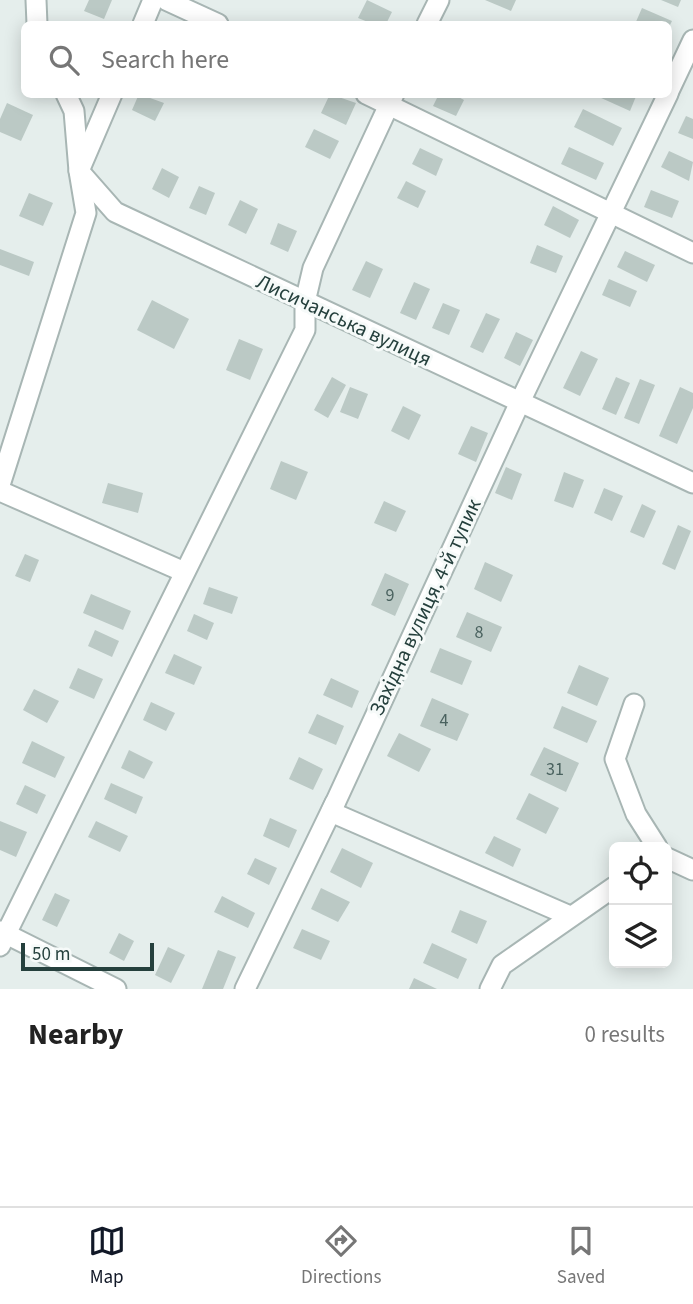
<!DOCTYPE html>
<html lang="en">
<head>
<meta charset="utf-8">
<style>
	:root { --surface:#fff; --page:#f6f6f6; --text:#222; --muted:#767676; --line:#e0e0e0; --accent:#111827 }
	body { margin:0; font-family:"Source Sans 3",sans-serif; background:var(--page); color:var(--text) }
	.controls { position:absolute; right:21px; bottom:21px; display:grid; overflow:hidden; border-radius:10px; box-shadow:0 4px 18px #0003 }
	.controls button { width:63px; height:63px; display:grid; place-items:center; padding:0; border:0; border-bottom:2px solid var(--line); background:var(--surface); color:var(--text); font:35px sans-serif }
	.scale { position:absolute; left:21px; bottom:18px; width:133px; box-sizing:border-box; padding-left:7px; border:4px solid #25403d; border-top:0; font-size:19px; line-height:24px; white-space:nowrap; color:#25403d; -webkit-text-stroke:5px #f6faf9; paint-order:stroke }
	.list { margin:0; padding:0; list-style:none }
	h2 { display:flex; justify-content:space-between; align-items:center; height:91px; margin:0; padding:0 28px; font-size:30px }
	h2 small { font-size:23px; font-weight:400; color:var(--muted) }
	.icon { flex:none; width:38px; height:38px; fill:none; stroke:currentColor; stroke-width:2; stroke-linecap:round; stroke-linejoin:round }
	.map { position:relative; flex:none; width:693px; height:989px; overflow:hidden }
	.search { position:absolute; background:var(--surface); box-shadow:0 4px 18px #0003; left:21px; right:21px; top:21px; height:77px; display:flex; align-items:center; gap:18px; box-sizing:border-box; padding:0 24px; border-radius:10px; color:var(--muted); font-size:26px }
	.sheet { height:217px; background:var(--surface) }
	nav { display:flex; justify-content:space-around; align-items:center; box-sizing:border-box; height:98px; border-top:2px solid var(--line); background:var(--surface); font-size:19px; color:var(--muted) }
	nav a { display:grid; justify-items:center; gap:4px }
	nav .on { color:var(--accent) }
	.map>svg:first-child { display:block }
	.building { fill:#bbc9c5 }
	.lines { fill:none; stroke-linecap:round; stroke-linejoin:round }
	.minor-casing { stroke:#a8b6b4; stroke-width:23 }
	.minor { stroke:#fff; stroke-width:19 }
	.labels { text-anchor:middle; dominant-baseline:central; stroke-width:6; stroke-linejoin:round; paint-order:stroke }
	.number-label { font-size:18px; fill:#4a625f }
	.street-label { font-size:21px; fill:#25403d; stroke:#f6faf9 }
</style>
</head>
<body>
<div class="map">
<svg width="693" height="989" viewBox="0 0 693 989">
	<rect width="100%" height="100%" fill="#e5eeec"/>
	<g class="building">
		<path d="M89,0H112L104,19L84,11Z"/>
		<path d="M367,0L392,12L386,24H373L358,18Z"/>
		<path d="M485,0H516L511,11Z"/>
		<path d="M661,0H681L678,7Z"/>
		<path d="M642,8L672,21L668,29V24H635Z"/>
		<path d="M139,94L164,103L155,121L132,110Z"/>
		<path d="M330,94L356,103L346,125L321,113Z"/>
		<path d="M439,94H453L464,100L456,116L433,106Z"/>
		<path d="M600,94H637L630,111L599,97Z"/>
		<path d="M7,103L33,115L21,141L0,132V119Z"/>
		<path d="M583,109L622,128L613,146L574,127Z"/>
		<path d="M686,116L693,119V139L678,133Z"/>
		<path d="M314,129L339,141L330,159L305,147Z"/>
		<path d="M569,147L604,163L596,180L561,164Z"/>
		<path d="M420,148L443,159L436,176L412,164Z"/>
		<path d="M669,151L693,162L689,181L661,167Z"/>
		<path d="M162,168L179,177L169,198L152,189Z"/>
		<path d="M406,181L426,191L418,208L397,198Z"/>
		<path d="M199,186L215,193L206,215L189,208Z"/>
		<path d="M651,190L679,201L672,218L644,207Z"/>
		<path d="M29,193L53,203L43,226L19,216Z"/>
		<path d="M240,200L258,209L246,234L228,225Z"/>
		<path d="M553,206L579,220L570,238L544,225Z"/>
		<path d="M278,223L297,231L288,252L270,244Z"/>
		<path d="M537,245L563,256L556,273L530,263Z"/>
		<path d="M0,249L34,262L29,276L0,265Z"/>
		<path d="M625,251L655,265L647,282L617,267Z"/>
		<path d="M366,261L383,269L370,298L352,290Z"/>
		<path d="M609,279L637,291L630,307L602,295Z"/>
		<path d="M414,282L430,289L416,320L400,313Z"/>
		<path d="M152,300L189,319L174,349L137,330Z"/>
		<path d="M443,303L460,310L449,335L432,328Z"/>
		<path d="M486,313L500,319L483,353L470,347Z"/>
		<path d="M516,332L533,340L520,366L504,358Z"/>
		<path d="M239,339L263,349L250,380L226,370Z"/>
		<path d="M581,351L598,359L580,396L563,388Z"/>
		<path d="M332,377L346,385L328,418L314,410Z"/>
		<path d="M616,377L630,383L616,415L602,409Z"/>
		<path d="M640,379L655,385L639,424L624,418Z"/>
		<path d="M350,387L368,394L358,419L340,412Z"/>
		<path d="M680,387L693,393V408L677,444L659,436Z"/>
		<path d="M403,406L421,415L409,440L391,431Z"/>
		<path d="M471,426L488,433L476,462L458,454Z"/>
		<path d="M281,461L308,472L296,500L270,489Z"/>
		<path d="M506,467L522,474L512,500L495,493Z"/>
		<path d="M564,472L584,480L573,508L554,501Z"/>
		<path d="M108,483L143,493L138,513L102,503Z"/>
		<path d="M604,488L623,496L612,521L594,513Z"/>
		<path d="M384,501L406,511L396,532L374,523Z"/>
		<path d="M642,504L656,511L644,538L630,532Z"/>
		<path d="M678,525L691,531L675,570L662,564Z"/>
		<path d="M25,554L39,560L30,582L15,576Z"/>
		<path d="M485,562L513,575L501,602L474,589Z"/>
		<path d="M385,573L409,584L395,616L371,605Z"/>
		<path d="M209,587L238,597L232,614L203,604Z"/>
		<path d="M91,594L131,611L123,630L83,613Z"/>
		<path d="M467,612L502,627L491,652L456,637Z"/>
		<path d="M194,614L214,623L207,640L187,631Z"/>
		<path d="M95,630L119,641L112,657L88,646Z"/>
		<path d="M440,648L472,661L462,685L430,672Z"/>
		<path d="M174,654L202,667L194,685L165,673Z"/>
		<path d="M579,665L609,678L597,706L567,693Z"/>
		<path d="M78,668L103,679L94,699L69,688Z"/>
		<path d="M331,678L359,691L352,708L323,695Z"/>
		<path d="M34,689L59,701L47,723L23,710Z"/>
		<path d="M432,698L469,714L457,741L420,726Z"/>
		<path d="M151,702L175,713L166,731L143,720Z"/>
		<path d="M562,706L597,721L587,743L553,728Z"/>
		<path d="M317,714L344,726L336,745L308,733Z"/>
		<path d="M399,733L431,749L419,772L387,756Z"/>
		<path d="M32,741L65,757L55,778L22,763Z"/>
		<path d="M544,747L579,763L566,792L530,775Z"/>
		<path d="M129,750L153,762L144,779L121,768Z"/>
		<path d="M299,757L323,769L313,790L289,779Z"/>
		<path d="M111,783L143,797L136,814L104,799Z"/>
		<path d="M25,785L46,795L37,814L16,804Z"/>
		<path d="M529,793L559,808L546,834L516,819Z"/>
		<path d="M270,818L297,830L289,848L263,836Z"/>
		<path d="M0,821L27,832L16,857L0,850Z"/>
		<path d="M96,821L128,836L120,852L88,837Z"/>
		<path d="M494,836L521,849L513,867L485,853Z"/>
		<path d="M342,848L373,863L361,888L330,872Z"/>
		<path d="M255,858L277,868L269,885L247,874Z"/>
		<path d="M321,888L350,902L338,922L311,909Z"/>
		<path d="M55,893L70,900L57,927L42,920Z"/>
		<path d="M222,896L255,913L248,928L214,912Z"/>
		<path d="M460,910L487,921L477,944L451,932Z"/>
		<path d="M302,929L330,941L321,960L293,948Z"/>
		<path d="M119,933L134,941L124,961L109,953Z"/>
		<path d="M432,943L467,959L458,979L423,963Z"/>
		<path d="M168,947L185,955L171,983L155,975Z"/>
		<path d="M218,950L236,957L223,989H202Z"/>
		<path d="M414,978L437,989H409Z"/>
	</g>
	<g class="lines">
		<defs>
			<g id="minor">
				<path d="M36,0L37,24"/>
				<path d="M166,0L218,24"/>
				<path d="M143,24L153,0"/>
				<path d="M427,24L439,0"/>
				<path d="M668,93L693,40"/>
				<path d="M66,94L74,111L79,171L115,212L693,483"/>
				<path d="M366,94L693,253"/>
				<path d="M0,485L86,213L79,171L112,94"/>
				<path d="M0,491L182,571"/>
				<path d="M634,704L615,759L636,814L657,847"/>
				<path d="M667,858L693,870"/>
				<path d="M570,916L331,812L520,402L668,94"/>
				<path d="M0,931L116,989"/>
				<path d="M0,946L305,330V302L313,268L394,94"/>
				<path d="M245,989L335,803"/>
				<path d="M490,989L502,965L614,887"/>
			</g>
		</defs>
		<use href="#minor" class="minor-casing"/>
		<use href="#minor" class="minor"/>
	</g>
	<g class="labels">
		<g class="number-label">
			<text x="390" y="595">9</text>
			<text x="479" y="632">8</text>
			<text x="444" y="720">4</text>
			<text x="555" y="769">31</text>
		</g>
		<g class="street-label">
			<text transform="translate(344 320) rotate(25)">Лисичанська вулиця</text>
			<text transform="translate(425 607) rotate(-65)">Західна вулиця, 4-й тупик</text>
		</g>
	</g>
</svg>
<div class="controls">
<button><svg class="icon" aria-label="locate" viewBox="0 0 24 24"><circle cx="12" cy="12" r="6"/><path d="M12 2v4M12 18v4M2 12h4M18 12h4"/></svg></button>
<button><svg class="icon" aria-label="layers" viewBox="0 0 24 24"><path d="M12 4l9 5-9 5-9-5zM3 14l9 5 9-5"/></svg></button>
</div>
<div class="scale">50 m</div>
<div class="search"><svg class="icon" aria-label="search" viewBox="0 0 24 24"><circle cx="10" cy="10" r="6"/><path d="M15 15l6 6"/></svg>Search here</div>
</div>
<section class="sheet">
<h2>Nearby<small>0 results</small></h2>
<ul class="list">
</ul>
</section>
<nav>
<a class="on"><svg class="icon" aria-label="map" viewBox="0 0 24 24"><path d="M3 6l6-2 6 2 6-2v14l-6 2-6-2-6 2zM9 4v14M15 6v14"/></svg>Map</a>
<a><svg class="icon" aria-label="directions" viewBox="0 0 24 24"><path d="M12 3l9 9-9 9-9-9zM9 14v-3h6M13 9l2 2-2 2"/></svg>Directions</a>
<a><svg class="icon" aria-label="saved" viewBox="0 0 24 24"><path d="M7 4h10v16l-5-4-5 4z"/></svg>Saved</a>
</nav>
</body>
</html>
